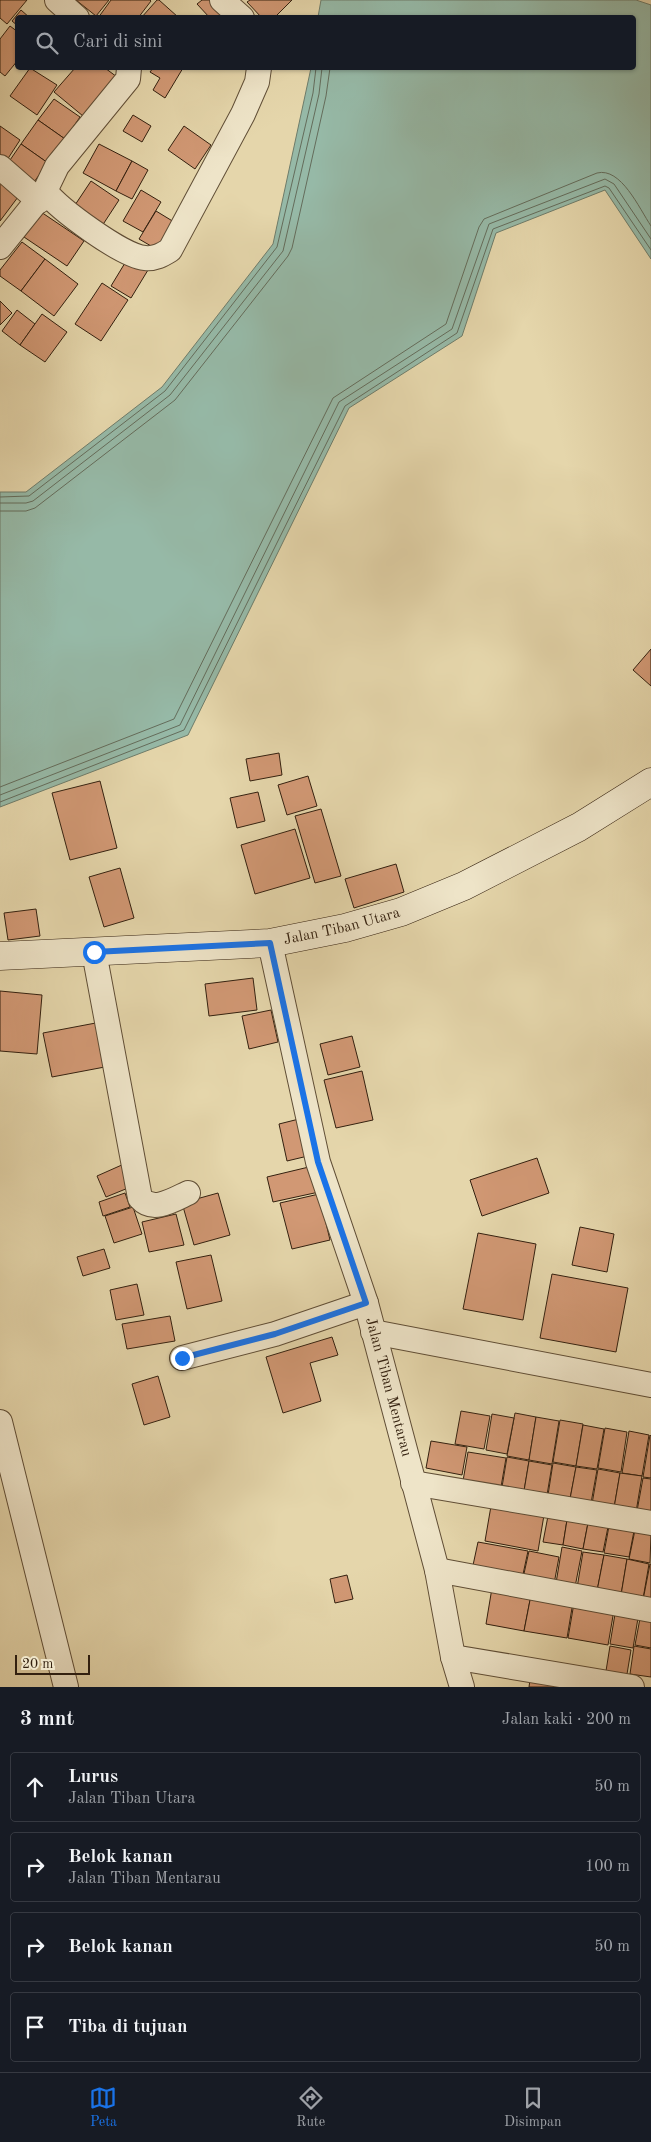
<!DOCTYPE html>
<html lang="id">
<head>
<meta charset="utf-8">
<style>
	:root { --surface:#171b24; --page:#20242c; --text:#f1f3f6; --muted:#9ea1a6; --line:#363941; --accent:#1a73e8 }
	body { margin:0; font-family:"Old Standard TT",serif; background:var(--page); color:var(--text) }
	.scale { position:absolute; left:15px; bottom:12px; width:75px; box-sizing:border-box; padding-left:5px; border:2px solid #33200f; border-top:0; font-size:14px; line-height:18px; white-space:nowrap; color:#33200f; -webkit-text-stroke:4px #eee4c8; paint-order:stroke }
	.stop { position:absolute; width:15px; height:15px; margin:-11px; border:4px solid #1a73e8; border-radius:50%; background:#fff }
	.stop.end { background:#1a73e8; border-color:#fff; box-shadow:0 1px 5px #0008 }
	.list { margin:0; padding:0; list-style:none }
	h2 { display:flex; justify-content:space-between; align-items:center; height:65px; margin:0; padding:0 20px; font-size:21px }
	h2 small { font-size:16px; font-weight:400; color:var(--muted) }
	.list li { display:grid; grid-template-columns:32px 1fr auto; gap:15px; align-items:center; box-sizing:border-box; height:70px; margin:0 10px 10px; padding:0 10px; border:1px solid var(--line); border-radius:5px }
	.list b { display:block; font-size:19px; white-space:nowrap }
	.list p { margin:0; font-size:16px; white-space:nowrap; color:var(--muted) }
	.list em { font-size:16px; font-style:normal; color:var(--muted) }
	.icon { flex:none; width:28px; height:28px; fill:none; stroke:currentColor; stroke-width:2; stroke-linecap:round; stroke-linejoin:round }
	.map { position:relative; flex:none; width:651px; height:1687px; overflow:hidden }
	.search { position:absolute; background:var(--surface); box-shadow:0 1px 4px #0004; left:15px; right:15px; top:15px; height:55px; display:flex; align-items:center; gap:12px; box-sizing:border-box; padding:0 18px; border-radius:5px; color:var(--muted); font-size:19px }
	.sheet { height:385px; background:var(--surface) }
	nav { display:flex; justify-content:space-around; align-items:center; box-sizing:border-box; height:70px; border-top:1px solid var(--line); background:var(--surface); font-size:14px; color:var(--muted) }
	nav a { display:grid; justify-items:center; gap:2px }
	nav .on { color:var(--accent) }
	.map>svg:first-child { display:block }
	.water { fill:#96b9a7; stroke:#6e7c6a }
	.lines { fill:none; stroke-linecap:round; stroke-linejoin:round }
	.shore { stroke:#646c5b; stroke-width:1 }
	.building { fill:#d19874; stroke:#33200f }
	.street-casing { stroke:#604e36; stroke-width:26 }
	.secondary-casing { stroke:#33200f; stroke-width:29 }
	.street { stroke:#eee4c8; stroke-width:24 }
	.secondary { stroke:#eee4c8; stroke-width:28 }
	.route { stroke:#1a73e8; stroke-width:6 }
	.labels { text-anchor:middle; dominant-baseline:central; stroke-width:4; stroke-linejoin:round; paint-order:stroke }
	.street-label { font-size:15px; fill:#33200f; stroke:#eee4c8 }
</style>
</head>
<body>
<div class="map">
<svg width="651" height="1687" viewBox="0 0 651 1687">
	<rect width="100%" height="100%" fill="#e5d6ab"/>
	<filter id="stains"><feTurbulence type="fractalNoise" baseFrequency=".004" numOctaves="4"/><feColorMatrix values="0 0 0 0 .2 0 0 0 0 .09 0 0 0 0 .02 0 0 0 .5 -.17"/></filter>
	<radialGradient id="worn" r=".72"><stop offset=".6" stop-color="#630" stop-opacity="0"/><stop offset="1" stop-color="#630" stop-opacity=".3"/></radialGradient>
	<path class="water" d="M321,0H636L651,5V259L605,190L496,233L462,336L349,408L188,735L0,807V492H26L162,387L273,244L311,68H634V18L318,17Z"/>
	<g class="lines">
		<g class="shore">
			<path d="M0,497L29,496L165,391L277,247L313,93L316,68"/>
			<path d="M0,503H26L33,501L170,395L283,251L319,94L322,68"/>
			<path d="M0,511H26L35,508L175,400L288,256L292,248L326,96L330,68"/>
			<path d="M0,787L174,719L333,398L446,324L479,227L484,219L597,173C621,167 639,208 651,226"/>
			<path d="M0,795L180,725L339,402L452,329L489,224L605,179L614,184L651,239"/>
			<path d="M0,802L184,730L345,406L457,333L493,229L605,186L609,188L651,250"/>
		</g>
	</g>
	<g class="building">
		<path d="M0,0H27L7,24L0,18Z"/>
		<path d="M76,0H109L96,16Z"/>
		<path d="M111,0H150L151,1L138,18H98Z"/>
		<path d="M157,0H159L178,17L141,18Z"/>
		<path d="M202,0H219L231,18H210L197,4Z"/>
		<path d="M250,0H292L274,18H262L247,2Z"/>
		<path d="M21,10L30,18H18V26L12,21Z"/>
		<path d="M10,26L18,32V60L5,76L0,72V39Z"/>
		<path d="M30,68L57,85L37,115L10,96Z"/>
		<path d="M75,68H105L117,77L83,116L54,92Z"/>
		<path d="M153,68H183L165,98L153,90L160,78L150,72Z"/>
		<path d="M54,99L80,117L65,139L38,120Z"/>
		<path d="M133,115L151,126L142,142L123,131Z"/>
		<path d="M38,120L65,139L48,163L21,144Z"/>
		<path d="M0,126L20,140L7,160L0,156Z"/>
		<path d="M184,126L211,145L195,169L168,150Z"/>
		<path d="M21,144L48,163L34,182L8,163Z"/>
		<path d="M99,144L132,161L116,191L83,173Z"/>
		<path d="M132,161L148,170L132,199L116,191Z"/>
		<path d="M91,181L119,200L102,226L73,208Z"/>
		<path d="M0,183L18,197L0,221Z"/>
		<path d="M141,190L161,202L143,232L123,221Z"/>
		<path d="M156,211L179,225L163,253L139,239Z"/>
		<path d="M41,212L84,241L67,266L24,237Z"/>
		<path d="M22,242L45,259L21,291L0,276V270Z"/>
		<path d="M128,258L148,270L131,298L111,286Z"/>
		<path d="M45,259L78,284L54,316L21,291Z"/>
		<path d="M102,283L128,300L101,341L75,324Z"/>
		<path d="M0,301L12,313L0,325Z"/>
		<path d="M17,310L35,324L20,345L2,331Z"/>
		<path d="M42,314L67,332L45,362L20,345Z"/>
		<path d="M651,649V686L633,670Z"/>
		<path d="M279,753L282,775L250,781L246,759Z"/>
		<path d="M308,776L317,806L287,815L278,785Z"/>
		<path d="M100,781L117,848L70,860L52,793Z"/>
		<path d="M258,792L265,821L237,828L230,798Z"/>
		<path d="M321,809L341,876L315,883L295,816Z"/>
		<path d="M295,829L310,878L255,894L241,845Z"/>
		<path d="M396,864L404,892L354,908L345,879Z"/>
		<path d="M120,868L134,918L104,927L89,877Z"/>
		<path d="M36,909L40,936L8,940L4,913Z"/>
		<path d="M253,978L257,1010L209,1016L205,984Z"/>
		<path d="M0,991L42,995L37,1054L0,1051Z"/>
		<path d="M271,1010L278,1042L249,1049L242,1016Z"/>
		<path d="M101,1022L110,1066L52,1077L43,1033Z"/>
		<path d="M352,1036L360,1067L328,1075L320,1044Z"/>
		<path d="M362,1071L373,1120L336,1128L324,1080Z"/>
		<path d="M303,1118L312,1155L287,1161L279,1124Z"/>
		<path d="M537,1158L549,1193L482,1216L470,1180Z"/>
		<path d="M124,1164L133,1186L106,1197L97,1176Z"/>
		<path d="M313,1166L319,1192L273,1202L267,1177Z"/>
		<path d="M125,1193L130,1207L103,1216L99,1202Z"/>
		<path d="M218,1193L230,1235L194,1245L182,1203Z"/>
		<path d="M319,1194L330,1240L292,1249L280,1203Z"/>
		<path d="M133,1207L142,1234L114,1243L105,1216Z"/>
		<path d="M176,1214L184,1245L149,1252L142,1222Z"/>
		<path d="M580,1227L614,1234L607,1272L572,1265Z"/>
		<path d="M478,1233L536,1244L523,1320L463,1309Z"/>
		<path d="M104,1249L110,1268L83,1276L77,1257Z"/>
		<path d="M211,1255L222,1301L187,1309L176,1262Z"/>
		<path d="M552,1274L628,1288L616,1352L540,1338Z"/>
		<path d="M137,1284L144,1315L116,1320L110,1290Z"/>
		<path d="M170,1316L175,1341L127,1349L122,1324Z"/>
		<path d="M332,1337L338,1355L310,1363L321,1401L283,1413L266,1357Z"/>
		<path d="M158,1376L170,1417L144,1425L132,1384Z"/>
		<path d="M461,1411L490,1416L484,1449L455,1444Z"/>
		<path d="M515,1413L536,1417L529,1460L507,1456Z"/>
		<path d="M492,1414L514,1418L507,1454L486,1450Z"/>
		<path d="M536,1417L559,1421L552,1464L529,1460Z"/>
		<path d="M560,1420L583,1424L576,1466L553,1462Z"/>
		<path d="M583,1425L604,1429L597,1469L576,1466Z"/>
		<path d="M605,1428L627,1432L621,1472L598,1468Z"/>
		<path d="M629,1431L649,1435L642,1476L622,1473Z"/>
		<path d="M650,1435L651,1436V1478L643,1477Z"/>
		<path d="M431,1441L467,1447L462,1475L426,1468Z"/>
		<path d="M468,1452L506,1458L501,1487L463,1481Z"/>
		<path d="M507,1457L529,1461L524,1491L502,1487Z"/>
		<path d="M529,1461L552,1465L547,1495L524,1491Z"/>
		<path d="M553,1463L576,1467L570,1499L548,1495Z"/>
		<path d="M576,1467L597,1470L591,1503L570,1499Z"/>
		<path d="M598,1469L620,1473L614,1508L592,1504Z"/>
		<path d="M620,1473L642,1476L636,1512L614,1508Z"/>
		<path d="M643,1478L651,1479V1514L637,1511Z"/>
		<path d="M491,1506L544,1515L538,1551L485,1541Z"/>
		<path d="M548,1516L567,1520L563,1545L543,1542Z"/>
		<path d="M567,1520L588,1523L583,1549L563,1545Z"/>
		<path d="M588,1523L608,1527L603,1552L583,1549Z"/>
		<path d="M609,1526L634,1531L629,1557L604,1553Z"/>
		<path d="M635,1530L651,1533L650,1563L629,1559Z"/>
		<path d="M478,1542L528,1551L522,1579L472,1570Z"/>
		<path d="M562,1547L582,1551L575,1587L556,1583Z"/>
		<path d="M529,1551L559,1557L554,1584L523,1578Z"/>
		<path d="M583,1552L604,1555L597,1591L577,1588Z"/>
		<path d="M604,1555L627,1559L621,1595L597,1591Z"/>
		<path d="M627,1559L649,1564L643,1599L621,1595Z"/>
		<path d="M650,1564H651V1602L643,1600Z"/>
		<path d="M347,1575L353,1599L335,1603L330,1579Z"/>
		<path d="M492,1588L531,1595L524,1631L486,1624Z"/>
		<path d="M531,1595L573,1602L567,1638L524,1631Z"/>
		<path d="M574,1603L614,1610L608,1645L568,1638Z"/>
		<path d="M616,1608L639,1612L633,1648L610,1644Z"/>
		<path d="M641,1613L651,1615V1648L635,1645Z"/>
		<path d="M610,1646L631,1650L627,1674L606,1671Z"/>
		<path d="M634,1646L651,1649V1677L630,1674Z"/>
		<path d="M530,1680L556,1685V1687H529Z"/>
	</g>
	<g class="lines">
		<defs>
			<g id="street">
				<path d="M57,0L77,18"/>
				<path d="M222,0L242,18"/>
				<path d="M129,68L128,79L57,166L45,191C59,209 122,256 145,258C155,259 162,255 170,250L243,114L257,82L259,68"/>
				<path d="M0,167L39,201"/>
				<path d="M0,247L45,191"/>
				<path id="s1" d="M270,943L318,1162L366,1303L437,1570L453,1657L462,1687"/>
				<path d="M94,952L140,1198C153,1213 173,1200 188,1193"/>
				<path d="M373,1332L651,1385"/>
				<path d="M182,1358L275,1334L366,1303"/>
				<path d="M0,1422L66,1687"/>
				<path d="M413,1483L651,1523"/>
				<path d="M437,1570L651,1610"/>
				<path d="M453,1657L632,1687"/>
			</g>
			<g id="secondary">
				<path id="s2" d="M0,956L270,943L345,928L401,912L464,886L579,827L651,782"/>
			</g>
		</defs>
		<use href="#street" class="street-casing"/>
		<use href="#secondary" class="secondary-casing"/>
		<use href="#street" class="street"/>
		<use href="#secondary" class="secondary"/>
	</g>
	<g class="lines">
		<path class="route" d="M94,952L270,943L318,1162L366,1303L275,1334L182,1358"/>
	</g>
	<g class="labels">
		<g class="street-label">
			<text stroke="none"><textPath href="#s2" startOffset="344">Jalan Tiban Utara</textPath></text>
			<text stroke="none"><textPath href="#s1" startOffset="460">Jalan Tiban Mentarau</textPath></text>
		</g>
	</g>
	<rect width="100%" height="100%" filter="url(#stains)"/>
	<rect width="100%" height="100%" fill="url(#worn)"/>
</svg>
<div class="scale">20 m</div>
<div class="stop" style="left:94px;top:952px"></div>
<div class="stop end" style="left:182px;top:1358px"></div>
<div class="search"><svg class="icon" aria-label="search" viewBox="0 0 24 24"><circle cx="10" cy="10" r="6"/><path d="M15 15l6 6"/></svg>Cari di sini</div>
</div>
<section class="sheet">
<h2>3 mnt<small>Jalan kaki · 200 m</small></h2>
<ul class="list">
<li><svg class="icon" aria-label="ahead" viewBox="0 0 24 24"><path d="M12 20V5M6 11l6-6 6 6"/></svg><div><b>Lurus</b><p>Jalan Tiban Utara</p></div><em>50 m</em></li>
<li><svg class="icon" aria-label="right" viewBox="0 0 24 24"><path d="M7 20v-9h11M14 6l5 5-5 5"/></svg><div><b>Belok kanan</b><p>Jalan Tiban Mentarau</p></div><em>100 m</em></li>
<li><svg class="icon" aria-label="right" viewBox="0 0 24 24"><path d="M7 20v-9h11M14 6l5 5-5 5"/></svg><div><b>Belok kanan</b></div><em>50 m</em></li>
<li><svg class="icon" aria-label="arrive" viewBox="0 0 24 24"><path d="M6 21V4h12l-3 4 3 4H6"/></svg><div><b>Tiba di tujuan</b></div></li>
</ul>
</section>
<nav>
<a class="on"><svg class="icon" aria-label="map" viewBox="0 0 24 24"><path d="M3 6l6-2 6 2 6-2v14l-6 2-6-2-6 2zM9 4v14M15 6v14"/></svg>Peta</a>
<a><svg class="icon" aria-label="directions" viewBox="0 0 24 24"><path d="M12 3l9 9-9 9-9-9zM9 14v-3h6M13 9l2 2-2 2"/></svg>Rute</a>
<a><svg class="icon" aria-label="saved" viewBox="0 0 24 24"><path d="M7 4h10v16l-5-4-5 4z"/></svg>Disimpan</a>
</nav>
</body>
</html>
